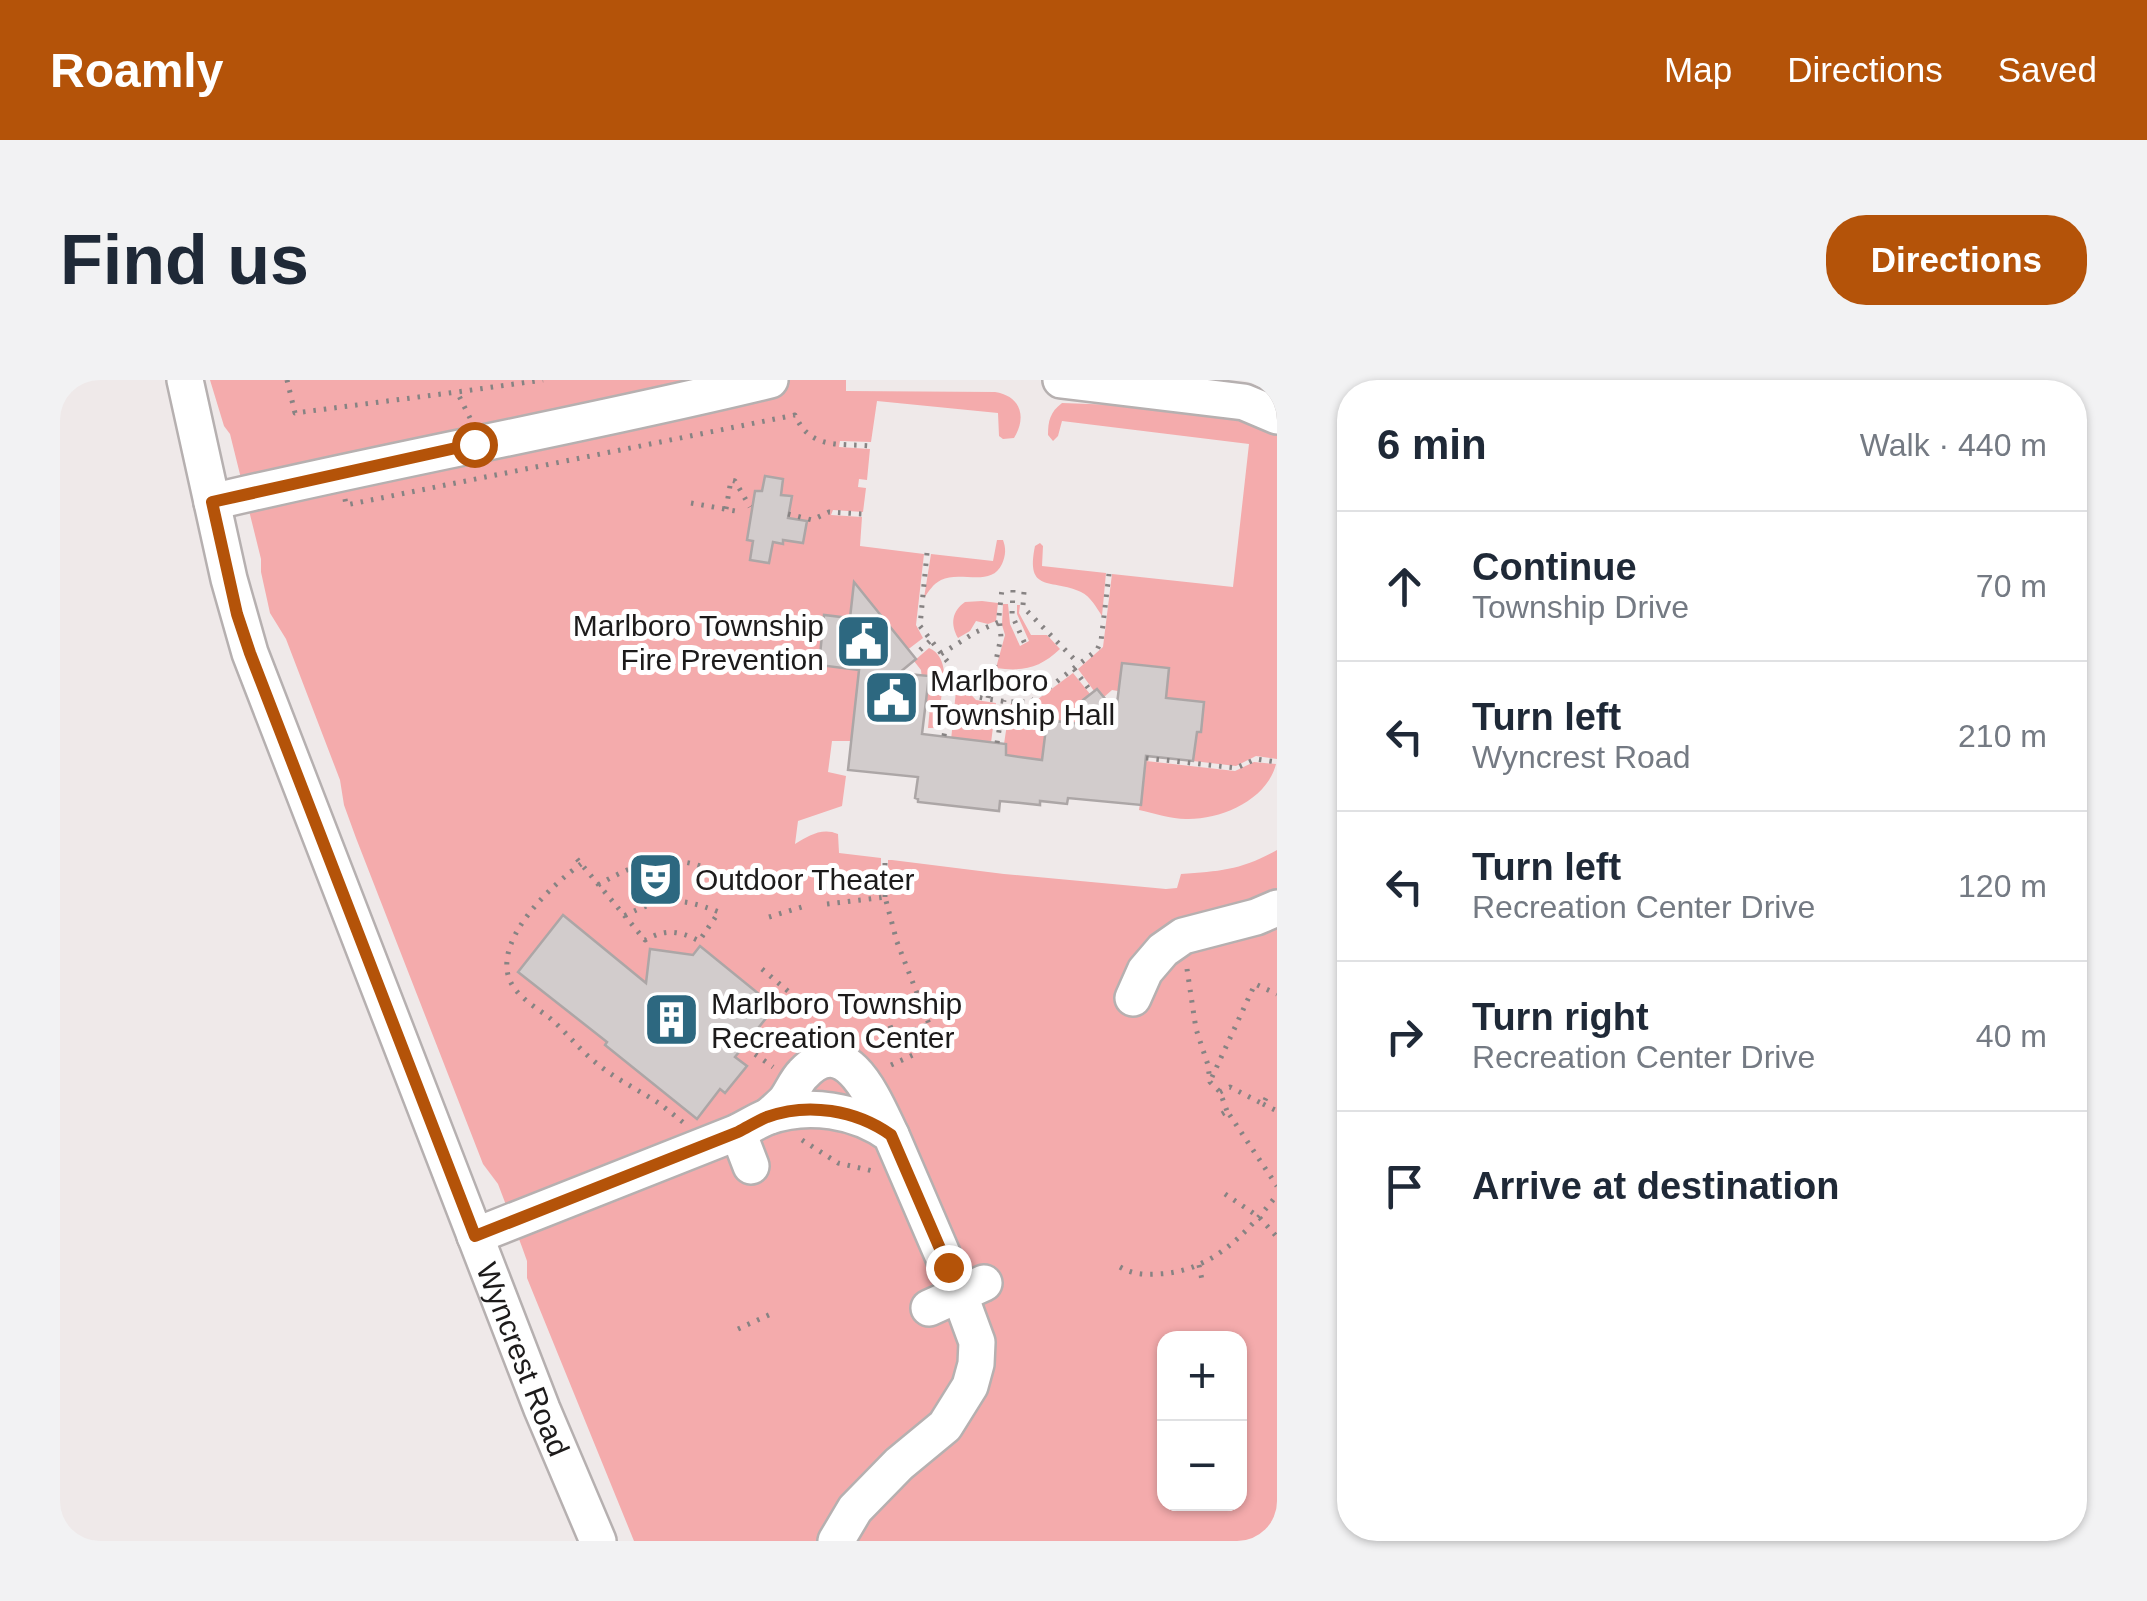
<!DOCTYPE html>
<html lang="en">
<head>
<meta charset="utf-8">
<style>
	:root { --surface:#fff; --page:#f2f2f3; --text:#1f2937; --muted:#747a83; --line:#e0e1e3; --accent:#b45309 }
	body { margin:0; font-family:Helvetica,sans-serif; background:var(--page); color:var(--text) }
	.controls { position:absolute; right:30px; bottom:30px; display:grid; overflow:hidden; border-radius:20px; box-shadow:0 2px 8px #0004 }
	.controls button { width:90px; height:90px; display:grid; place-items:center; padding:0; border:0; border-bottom:2px solid var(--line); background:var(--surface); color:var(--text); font:50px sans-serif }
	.stop { position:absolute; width:30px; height:30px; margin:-22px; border:8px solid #b45309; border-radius:50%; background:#fff }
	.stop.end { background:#b45309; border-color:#fff; box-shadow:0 2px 10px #0008 }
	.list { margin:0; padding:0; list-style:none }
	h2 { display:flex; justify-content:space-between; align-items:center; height:130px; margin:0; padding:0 40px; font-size:42px }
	h2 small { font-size:32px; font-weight:400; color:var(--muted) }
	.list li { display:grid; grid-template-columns:65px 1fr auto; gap:30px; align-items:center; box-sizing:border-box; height:150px; padding:0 40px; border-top:2px solid var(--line) }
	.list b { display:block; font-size:38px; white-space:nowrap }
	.list p { margin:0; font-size:32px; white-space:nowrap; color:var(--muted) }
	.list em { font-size:32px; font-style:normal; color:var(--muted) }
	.icon { flex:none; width:55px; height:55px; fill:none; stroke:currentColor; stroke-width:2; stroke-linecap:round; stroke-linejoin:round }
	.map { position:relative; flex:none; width:1217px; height:1161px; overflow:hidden; border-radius:40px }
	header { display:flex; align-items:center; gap:60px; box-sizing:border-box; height:140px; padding:0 50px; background:var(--accent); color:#fff }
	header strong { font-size:48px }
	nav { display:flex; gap:55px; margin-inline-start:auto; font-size:35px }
	.intro { display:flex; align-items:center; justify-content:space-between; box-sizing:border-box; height:240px; padding:0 60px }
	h1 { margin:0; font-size:70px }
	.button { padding:25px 45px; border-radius:40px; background:var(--accent); color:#fff; font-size:35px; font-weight:700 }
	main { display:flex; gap:60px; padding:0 60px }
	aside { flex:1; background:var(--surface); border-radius:40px; box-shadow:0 2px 8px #0004 }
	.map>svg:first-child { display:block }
	.green { fill:#f4abac; fill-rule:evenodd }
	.building { fill:#d2cccc; stroke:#aca6a6; stroke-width:2.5 }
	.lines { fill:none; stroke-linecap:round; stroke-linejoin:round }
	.minor-casing { stroke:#b6b0b0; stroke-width:40 }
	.path { stroke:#878383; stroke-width:5; stroke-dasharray:2.5 8; stroke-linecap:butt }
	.minor { stroke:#fff; stroke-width:35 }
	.route { stroke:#b45309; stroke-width:12 }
	.labels { text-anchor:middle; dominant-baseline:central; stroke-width:10; stroke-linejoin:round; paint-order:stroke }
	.poi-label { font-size:30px; fill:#1d1b1b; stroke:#fff; text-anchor:start }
	.street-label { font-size:30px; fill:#1d1b1b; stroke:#fff }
</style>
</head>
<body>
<header>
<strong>Roamly</strong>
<nav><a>Map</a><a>Directions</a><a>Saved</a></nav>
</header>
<div class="intro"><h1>Find us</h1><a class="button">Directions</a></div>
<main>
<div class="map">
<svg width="1217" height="1161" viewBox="0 0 1217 1161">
	<rect width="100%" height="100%" fill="#efe9e9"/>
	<g class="green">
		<path d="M150,0H786V11L935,12C961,16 967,37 954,58L943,59L939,56L938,33L817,21L811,62L780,61L779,67L810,69L807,100L799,99L798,107L806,108L803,132L773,130L771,135L802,137L800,166L864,174L856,245L863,258L846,271L794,204L790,238L765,236L759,285L799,290L791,361H772L768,392L786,396L782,426L738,441L735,464C748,456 762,447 778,454L779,473L821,478V490H828V480H832L944,494L1106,509L1117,508L1121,494C1161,491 1181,490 1217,470V1161H574L467,898V881L462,867L438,804L423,784L296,458L284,425L280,400L226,259L210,233L201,192V179L170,54L164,46ZM1104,958H1180V1124H1104Z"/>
		<path d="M1002,23L1057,25L1172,38L1188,41L1217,56V379L1196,376L1176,386L1133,381L1137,352H1141L1144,322L1106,318L1109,288L1062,283L1058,311L1052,310L1044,317L1037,309L1034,311L1018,289L1043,267L1052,194L1173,207L1189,64L1002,41L998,56L993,61L988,55C988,41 990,32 1002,23Z"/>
		<path d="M937,160H943C946,168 946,175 942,184C931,208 900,190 881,200C873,204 869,211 864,218L871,174L933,181Z"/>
		<path d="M980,163L983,166L982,186L1046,193L1042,236C1036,227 1031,217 1021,212C992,198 965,214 975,166Z"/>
		<path d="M922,221L938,223L936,241L928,244L916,241L910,251L898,258C890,244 892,231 905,222Z"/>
		<path d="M943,224H948L950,244L960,266L969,261L957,234V225H960L959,233L971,255H987L1000,269C980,288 963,292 936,288L945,255L942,245Z"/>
		<path d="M869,268C879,272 883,282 884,292L878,348H868L870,327L865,326L861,290L854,281Z"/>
		<path d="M1013,293L1030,314L1027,317L1025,338H1021L1020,344L987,341L982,380L946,375V365L944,364L950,324L970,325Z"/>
		<path d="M902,305L916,320L936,323L931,363L890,370L896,311Z"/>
		<path d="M1086,381L1175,391L1194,382L1216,384C1207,420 1161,440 1126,439C1111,439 1094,433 1079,430Z"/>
	</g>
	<g class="building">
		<path d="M705,96L723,99L721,115L732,116L728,138L747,141L743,163L723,160V164L713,162L709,183L690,180L693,161L687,160L695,111H702Z"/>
		<path d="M794,202L856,279L839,293L869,296L862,354L946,364V375L982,380L987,340L1020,344L1023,320L1037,309L1056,332L1062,283L1109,288L1106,318L1144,322L1141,352H1137L1133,381L1086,376L1081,425L1008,418L1007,424L980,421V425L940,421L939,431L858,422V419L855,418L858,397L788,390L799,290L759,285L764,235L790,238Z"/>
		<path d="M503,535L586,603L590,569L633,575L640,566L715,627L675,677L687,686L665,713L660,709L637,739L545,665L547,662L458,592Z"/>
	</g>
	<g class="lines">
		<defs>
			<g id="minor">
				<path id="s1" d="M125,0L169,199L190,273L482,1029L538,1161"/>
				<path d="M1001,0L1184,22L1217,36"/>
				<path d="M152,122C337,78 525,45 710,0"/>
				<path d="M1073,618L1085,591L1103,570L1123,556L1196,537L1217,528"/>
				<path d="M709,736C714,731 721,726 726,720C732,712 736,701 743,694C787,647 816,725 831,755"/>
				<path d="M678,752L691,786"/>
				<path d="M415,856L678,752C688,747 697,741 707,737C748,722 797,730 831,755L899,913L917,962L916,984L910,1006L885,1046L839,1084L795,1129L776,1161"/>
				<path d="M869,928L924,903"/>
			</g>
		</defs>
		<use href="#minor" class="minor-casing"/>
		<g class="path">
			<path d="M227,0L235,33L397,12"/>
			<path d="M410,38L397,12L483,0"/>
			<path d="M285,119L286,125L735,35C750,70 779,63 811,66"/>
			<path d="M631,123L681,132"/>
			<path d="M666,129L671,100L675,101L690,127"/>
			<path d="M728,134L752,140L769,132L803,134"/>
			<path d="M867,173L860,246L914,316C931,320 955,324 972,321L1037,270L1041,261L1049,194"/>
			<path d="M953,210L952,235L965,264"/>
			<path d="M964,212L963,225L965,229L1019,284"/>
			<path d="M860,270L870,261"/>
			<path d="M881,274L916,252L939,242"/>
			<path d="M1014,289L1032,313"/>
			<path d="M928,318L941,257L939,236L942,209"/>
			<path d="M884,356L895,292"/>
			<path d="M937,363L944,320"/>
			<path d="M1086,378L1176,388L1196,379L1217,382"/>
			<path d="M517,479L585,560C605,549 618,550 639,561L659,532C620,517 601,517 564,536"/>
			<path d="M521,484C492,505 438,555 448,595C453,615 476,627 491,639C506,652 519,669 535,682C555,699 579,710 600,724C608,730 616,737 624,743"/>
			<path d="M538,505C594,472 623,474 680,503"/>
			<path d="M825,517V479"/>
			<path d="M767,524L825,517L837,562L869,644"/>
			<path d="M709,537L745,526"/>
			<path d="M702,589L729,612L755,654"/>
			<path d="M1127,589L1136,649L1148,685L1150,702L1160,712L1167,731"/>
			<path d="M835,658L869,644"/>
			<path d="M678,662L713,687"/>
			<path d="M816,666L835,658L829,643"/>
			<path d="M831,685L853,675"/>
			<path d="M1152,697L1195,604L1217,614"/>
			<path d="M1160,712L1170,707L1203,724L1207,716"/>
			<path d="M1203,724L1217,731"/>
			<path d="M1162,734L1167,731L1217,806"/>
			<path d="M742,760L778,783L813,791"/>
			<path d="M1165,814L1199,837L1217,857"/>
			<path d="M1139,885L1143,905"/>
			<path d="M1060,887C1072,894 1084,895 1098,894C1151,892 1186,854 1217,815"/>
			<path d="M678,949L713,933"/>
		</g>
		<use href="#minor" class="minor"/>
	</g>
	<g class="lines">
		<path class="route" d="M414,64L152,122L177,234L190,273L415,856L678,752C688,747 697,741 707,737C748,722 796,730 831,755L888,887"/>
	</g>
	<defs>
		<symbol id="civic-square" viewBox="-11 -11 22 22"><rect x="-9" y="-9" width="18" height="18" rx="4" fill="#2d6880" stroke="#fff"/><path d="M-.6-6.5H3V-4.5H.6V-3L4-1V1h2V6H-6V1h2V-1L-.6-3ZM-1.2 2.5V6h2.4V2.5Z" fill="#fff"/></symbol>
		<symbol id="theatre-square" viewBox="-11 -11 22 22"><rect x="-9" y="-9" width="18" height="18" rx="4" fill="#2d6880" stroke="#fff"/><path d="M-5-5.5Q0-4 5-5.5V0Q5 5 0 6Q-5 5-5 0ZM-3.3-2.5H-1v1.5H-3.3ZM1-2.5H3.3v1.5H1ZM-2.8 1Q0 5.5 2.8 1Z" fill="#fff"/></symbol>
		<symbol id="building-square" viewBox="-11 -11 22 22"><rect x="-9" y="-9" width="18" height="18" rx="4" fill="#2d6880" stroke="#fff"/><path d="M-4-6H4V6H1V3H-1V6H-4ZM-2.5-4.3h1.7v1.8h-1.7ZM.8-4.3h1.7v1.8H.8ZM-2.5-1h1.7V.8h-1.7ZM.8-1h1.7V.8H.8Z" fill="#fff"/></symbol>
	</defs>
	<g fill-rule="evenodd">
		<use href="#civic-square" x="772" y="230" width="63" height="63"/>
		<use href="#civic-square" x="800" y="286" width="63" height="63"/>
		<use href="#theatre-square" x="564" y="468" width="63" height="63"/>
		<use href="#building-square" x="580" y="608" width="63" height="63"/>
	</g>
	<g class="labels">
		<g class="poi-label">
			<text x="764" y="245" text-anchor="end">Marlboro Township<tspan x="764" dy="34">Fire Prevention</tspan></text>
			<text x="870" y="300">Marlboro<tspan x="870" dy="34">Township Hall</tspan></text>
			<text x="635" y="499">Outdoor Theater</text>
			<text x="651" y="623">Marlboro Township<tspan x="651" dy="34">Recreation Center</tspan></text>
		</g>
		<g class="street-label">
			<text stroke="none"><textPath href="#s1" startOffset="1038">Wyncrest Road</textPath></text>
		</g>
	</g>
</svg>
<div class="controls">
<button>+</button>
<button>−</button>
</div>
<div class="stop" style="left:414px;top:64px"></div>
<div class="stop end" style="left:888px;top:887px"></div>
</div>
<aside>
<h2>6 min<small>Walk · 440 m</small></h2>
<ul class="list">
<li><svg class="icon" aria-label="ahead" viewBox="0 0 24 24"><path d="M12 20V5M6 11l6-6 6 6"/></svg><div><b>Continue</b><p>Township Drive</p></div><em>70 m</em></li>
<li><svg class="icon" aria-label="left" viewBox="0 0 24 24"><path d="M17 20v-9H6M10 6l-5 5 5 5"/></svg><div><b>Turn left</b><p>Wyncrest Road</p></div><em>210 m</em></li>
<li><svg class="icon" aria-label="left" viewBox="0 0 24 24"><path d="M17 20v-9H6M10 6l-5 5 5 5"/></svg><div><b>Turn left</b><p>Recreation Center Drive</p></div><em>120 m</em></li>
<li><svg class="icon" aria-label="right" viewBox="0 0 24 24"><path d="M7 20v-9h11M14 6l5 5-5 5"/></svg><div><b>Turn right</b><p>Recreation Center Drive</p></div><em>40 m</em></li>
<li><svg class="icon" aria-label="arrive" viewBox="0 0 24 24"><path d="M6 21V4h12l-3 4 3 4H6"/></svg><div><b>Arrive at destination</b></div></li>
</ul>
</aside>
</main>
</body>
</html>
